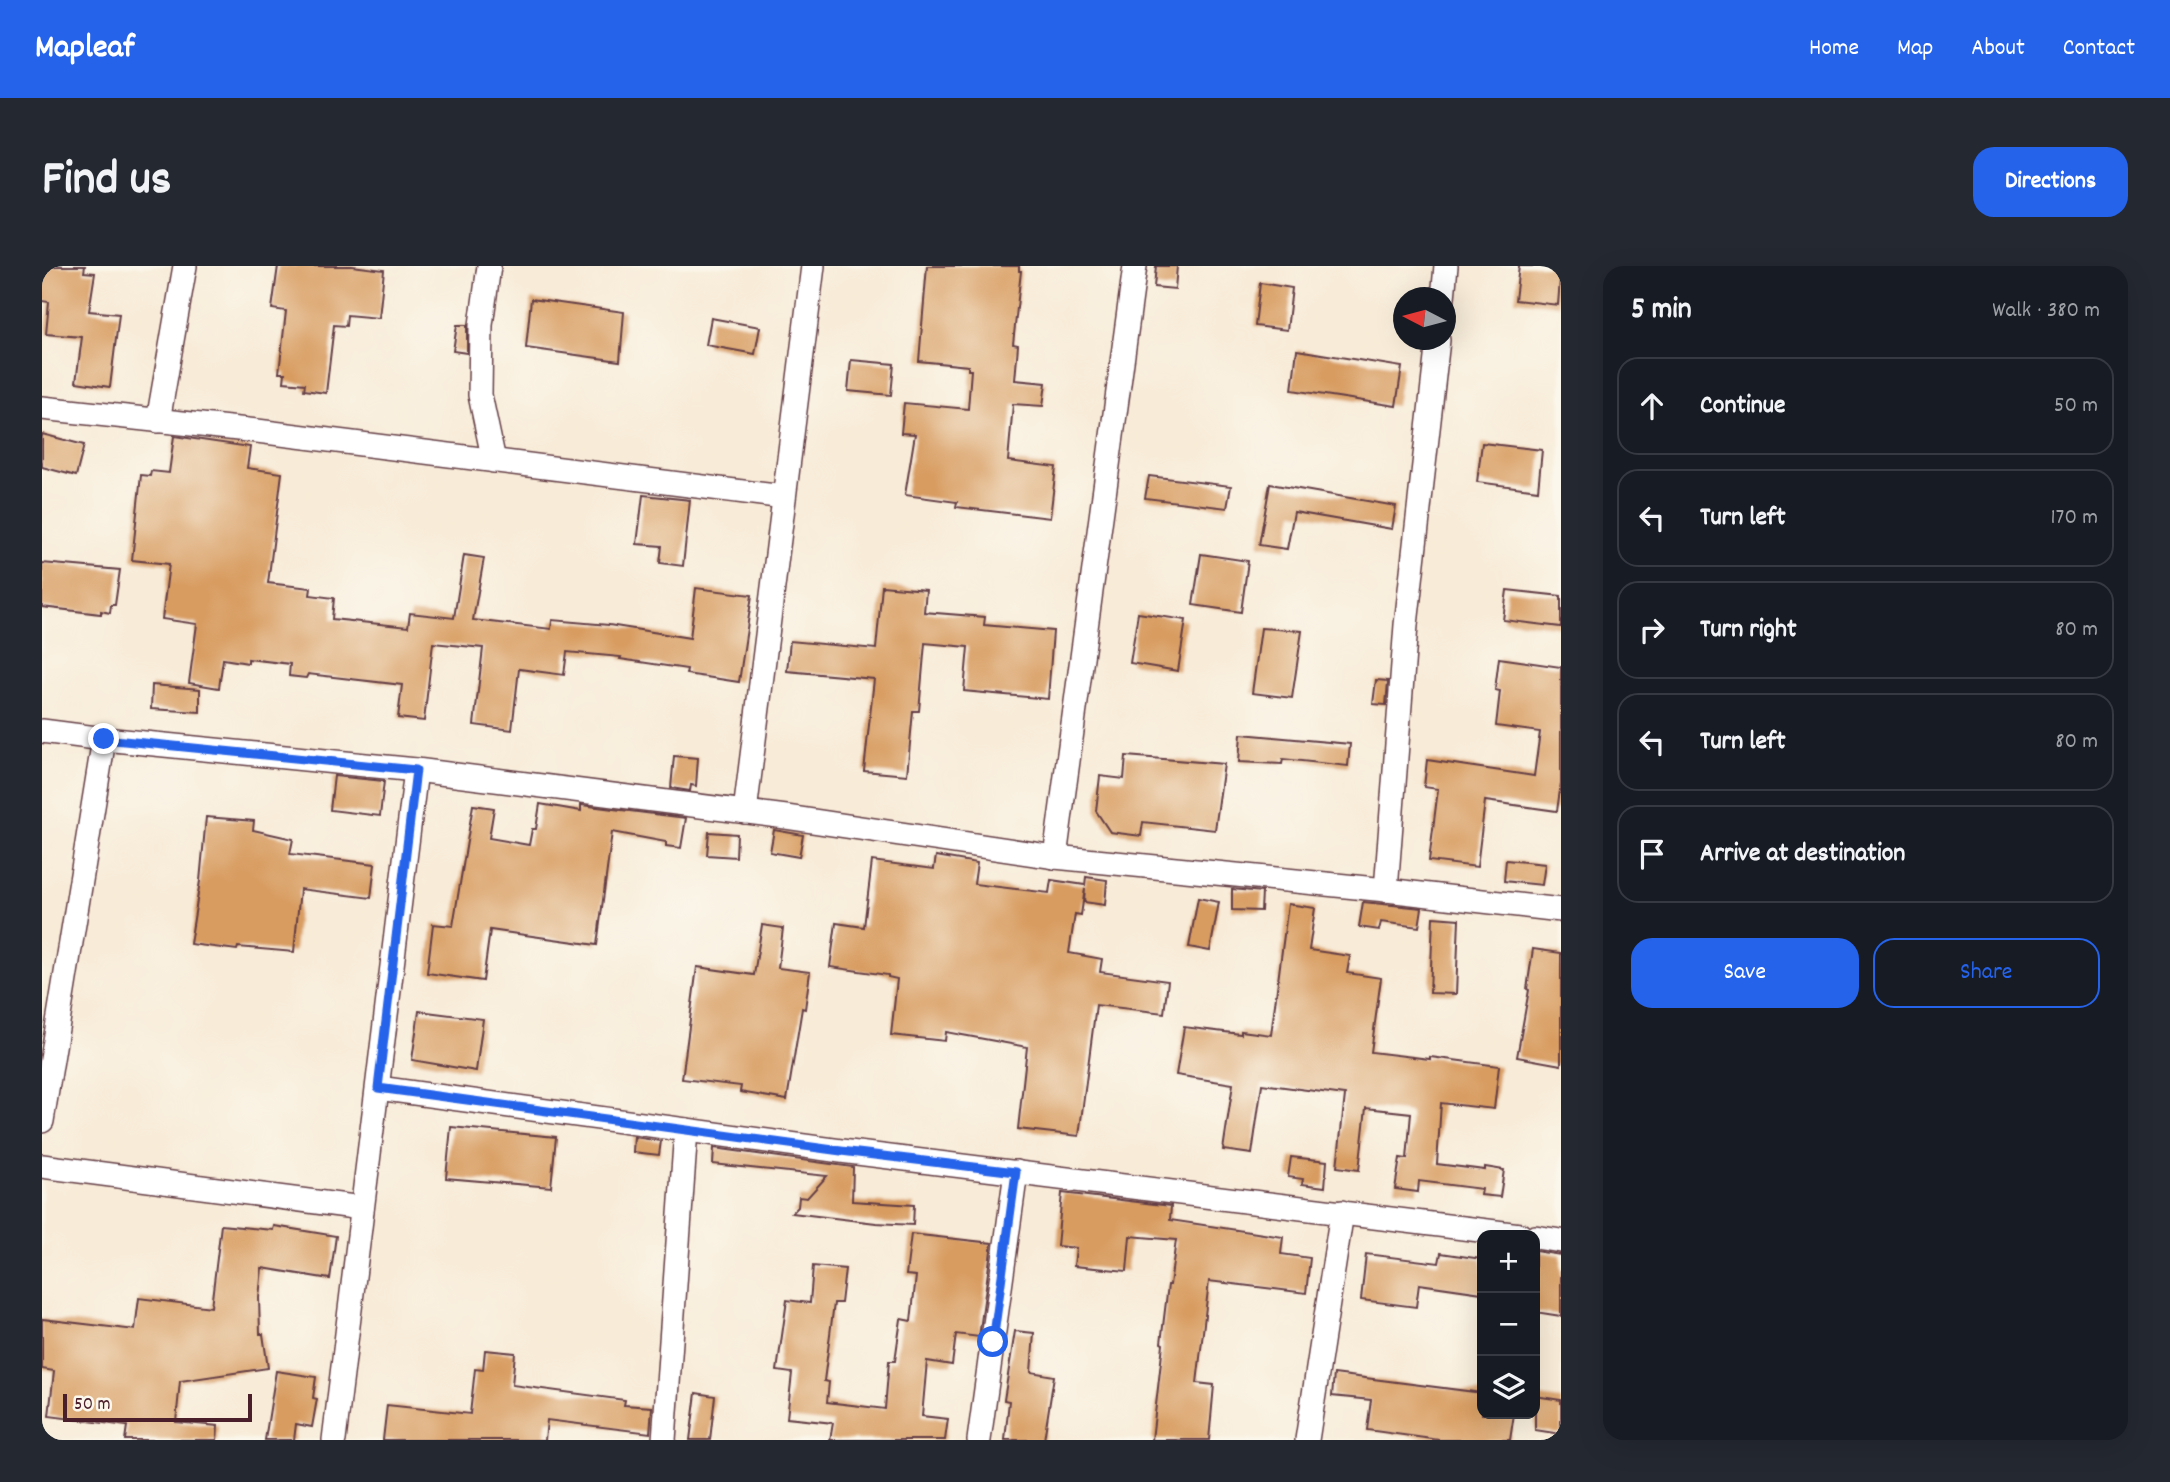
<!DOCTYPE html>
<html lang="en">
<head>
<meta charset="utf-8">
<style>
	:root { --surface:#171b24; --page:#242831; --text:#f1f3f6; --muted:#9ea1a6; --line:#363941; --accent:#2563eb }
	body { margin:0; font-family:Dekko,sans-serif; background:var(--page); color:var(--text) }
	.controls { position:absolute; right:21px; bottom:21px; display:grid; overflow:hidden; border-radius:14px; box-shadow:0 7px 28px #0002 }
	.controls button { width:63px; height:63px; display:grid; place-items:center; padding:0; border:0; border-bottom:2px solid var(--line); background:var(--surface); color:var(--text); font:35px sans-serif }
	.compass { position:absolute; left:1351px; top:21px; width:63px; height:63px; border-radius:50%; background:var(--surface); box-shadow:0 7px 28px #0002; rotate:276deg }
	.scale { position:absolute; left:21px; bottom:18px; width:189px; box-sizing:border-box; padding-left:7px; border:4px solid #4a1f2b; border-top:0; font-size:19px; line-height:24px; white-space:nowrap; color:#4a1f2b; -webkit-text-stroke:5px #fbf7ec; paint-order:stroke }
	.stop { position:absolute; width:21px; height:21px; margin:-16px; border:5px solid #2563eb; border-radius:50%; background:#fff }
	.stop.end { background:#2563eb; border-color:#fff; box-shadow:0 2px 7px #0008 }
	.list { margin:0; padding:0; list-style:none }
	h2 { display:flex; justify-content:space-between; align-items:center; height:91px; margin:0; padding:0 28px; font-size:30px }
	h2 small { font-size:23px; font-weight:400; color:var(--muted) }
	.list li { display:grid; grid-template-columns:46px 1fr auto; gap:21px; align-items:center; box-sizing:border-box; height:98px; margin:0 14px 14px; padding:0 14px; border:2px solid var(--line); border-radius:21px }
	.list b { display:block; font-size:26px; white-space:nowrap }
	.list em { font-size:23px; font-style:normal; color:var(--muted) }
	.actions { display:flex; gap:14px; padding:21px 28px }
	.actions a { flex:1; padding:16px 0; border:2px solid var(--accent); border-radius:21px; text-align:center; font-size:24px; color:var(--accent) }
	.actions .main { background:var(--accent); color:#fff }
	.icon { flex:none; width:38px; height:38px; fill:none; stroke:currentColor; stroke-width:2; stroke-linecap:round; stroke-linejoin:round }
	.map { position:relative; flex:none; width:1519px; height:1174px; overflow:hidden; border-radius:21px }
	header { display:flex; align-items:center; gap:42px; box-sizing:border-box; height:98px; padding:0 35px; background:var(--accent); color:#fff }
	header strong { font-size:33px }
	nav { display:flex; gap:38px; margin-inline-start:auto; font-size:24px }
	.intro { display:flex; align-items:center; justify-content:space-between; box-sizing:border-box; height:168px; padding:0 42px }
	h1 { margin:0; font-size:49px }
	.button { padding:18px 32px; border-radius:21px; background:var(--accent); color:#fff; font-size:24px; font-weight:700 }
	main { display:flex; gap:42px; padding:0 42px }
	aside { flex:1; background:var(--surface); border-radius:21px; box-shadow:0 7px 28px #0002 }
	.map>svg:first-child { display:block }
	.building { fill:#d89c61 }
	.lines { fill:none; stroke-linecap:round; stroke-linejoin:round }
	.street-casing { stroke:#643e45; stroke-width:26 }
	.street { stroke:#fff; stroke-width:23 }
	.route { stroke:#2563eb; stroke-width:9 }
</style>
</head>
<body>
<header>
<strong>Mapleaf</strong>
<nav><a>Home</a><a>Map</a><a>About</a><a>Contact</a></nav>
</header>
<div class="intro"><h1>Find us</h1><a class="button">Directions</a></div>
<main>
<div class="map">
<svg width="1519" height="1174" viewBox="0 0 1519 1174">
	<rect width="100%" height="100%" fill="#fbf7ec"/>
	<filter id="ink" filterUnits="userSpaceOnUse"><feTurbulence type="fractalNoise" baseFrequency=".0143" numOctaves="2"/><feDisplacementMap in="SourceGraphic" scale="14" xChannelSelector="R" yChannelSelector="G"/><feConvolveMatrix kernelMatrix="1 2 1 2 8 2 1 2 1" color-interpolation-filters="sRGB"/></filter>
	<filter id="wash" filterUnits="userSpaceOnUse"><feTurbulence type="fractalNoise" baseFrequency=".00686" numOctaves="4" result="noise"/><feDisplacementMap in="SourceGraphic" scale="28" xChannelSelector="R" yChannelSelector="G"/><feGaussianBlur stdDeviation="1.57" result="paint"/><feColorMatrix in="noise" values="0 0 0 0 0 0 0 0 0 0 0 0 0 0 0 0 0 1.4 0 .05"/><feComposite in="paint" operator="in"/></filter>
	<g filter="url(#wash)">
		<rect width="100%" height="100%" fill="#f8ebd7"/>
		<g id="blocks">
			<g class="building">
				<path d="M0,0H43L42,6L53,7L47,45L77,48L68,121L34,116L40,71L4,68L7,36L0,35Z"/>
				<path d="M236,0H310L342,4L337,52L305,49L304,60L292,59L284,127L262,124L263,118L242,116L243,107H237L244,45L230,43Z"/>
				<path d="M885,0H977V5H979L971,78L976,79L973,114L1004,117L1001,140L971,138L966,195L1014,201L1008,252L914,241L915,236L863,229L873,168L859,167L862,137L926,143L929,104H926V100L877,95Z"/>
				<path d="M1114,0H1135L1133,23L1112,21Z"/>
				<path d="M1477,0H1519L1516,39L1473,34Z"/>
				<path d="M1218,17L1250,22L1245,64L1213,60Z"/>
				<path d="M489,33L582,46L578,95L484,82Z"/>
				<path d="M669,52L718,61L713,88L664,79Z"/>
				<path d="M415,59H425V87L411,85Z"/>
				<path d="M1255,84L1360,101L1354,140L1250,124Z"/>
				<path d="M809,94L852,98L849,129L806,125Z"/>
				<path d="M0,168L42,179L34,210L0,201Z"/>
				<path d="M132,170L208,181L205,202L240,207L226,317L269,322L268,329L292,332L290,353L366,361L368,347L412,352L422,289L442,292L431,354L509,363L510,354L567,359L648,372L654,322L710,329L697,416L644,408L645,403L578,393L579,391L525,386L522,409L477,403L470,464L432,459L441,382L391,377L382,455L356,452L360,419L266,408L264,412L247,410L248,398L206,393V397L181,393L177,422L147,417L155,358L120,353L127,298L90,294L99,209L108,210L109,205L127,207Z"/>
				<path d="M1440,177L1500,184L1496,224L1435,216Z"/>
				<path d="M1107,210L1189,220L1185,242L1103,232Z"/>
				<path d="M1228,218L1354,240L1350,263L1252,246L1245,283L1217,279Z"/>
				<path d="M601,229L648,234L641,300L618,297L620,280L595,278Z"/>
				<path d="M1159,288L1206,295L1199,346L1151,339Z"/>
				<path d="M0,297L78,304L73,339H69L68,347L59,345V348L0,341Z"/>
				<path d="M840,320L884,324L882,346L943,351L942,359L1011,365L1006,433L922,425L926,381L883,377L877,445H871L865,509L822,505L832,413L745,405L748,375L834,383Z"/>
				<path d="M1465,324L1519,330V361L1461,354Z"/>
				<path d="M1096,347L1144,354L1136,405L1088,397Z"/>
				<path d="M1219,362L1260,365L1250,432L1210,427Z"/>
				<path d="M1457,392L1519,401V517L1515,545L1443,535L1435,601L1387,595L1396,523L1382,521L1385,494L1492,510L1498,466L1454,460L1458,425L1453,424Z"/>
				<path d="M1334,414L1346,415L1344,439L1331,438Z"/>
				<path d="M110,419L158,423V446L109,443Z"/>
				<path d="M1199,468L1308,478L1306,500L1241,493L1240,498L1197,496Z"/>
				<path d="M632,490L656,492L654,520L649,519L648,525L629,522Z"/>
				<path d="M1084,490L1182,498L1173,564L1101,556L1099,570L1068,566L1054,545L1058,510L1082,513Z"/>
				<path d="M292,510L342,515L338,550L288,544Z"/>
				<path d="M498,538L539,545V539L644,552L639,582L624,580V576L570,566L555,679L448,664L441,715L385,707L391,658L411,660L431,539L452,542L447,572L487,579L490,563H494Z"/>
				<path d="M164,551L212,555L211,564L251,573L248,588L333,598L329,632L258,623L252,686L196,681L195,684L148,678L158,615Z"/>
				<path d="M732,564L761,569L757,591L728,586Z"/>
				<path d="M667,566L695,568L694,591L665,589Z"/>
				<path d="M894,590L935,597L932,618L1007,627L1009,614L1043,619L1044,611L1065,614L1063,639L1042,636L1043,622L1039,649L1033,648L1027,687L1060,693L1058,706L1126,715L1122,747L1054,739L1037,870L976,863L985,781L904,766L903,775L849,769L855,713L846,711V709L788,701L794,657L822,661L830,595L892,603Z"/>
				<path d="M1464,594L1503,598L1500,619L1462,615Z"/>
				<path d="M1190,623L1220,626L1219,645L1190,644Z"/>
				<path d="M1156,632L1177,636L1168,685L1147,681Z"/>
				<path d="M1321,636L1380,642L1377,661L1339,656L1337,664L1317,661Z"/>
				<path d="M1246,638L1273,642L1267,684L1308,690L1305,707L1339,712L1329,786L1388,793V791L1457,800L1452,843L1399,837L1395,898L1443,904V901L1462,904L1458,931L1439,929L1440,923L1377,915L1376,926L1353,923L1358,892L1365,893L1369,847L1324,842L1317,904L1295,901L1303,829L1220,818L1210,888L1181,884L1191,818L1134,809L1142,761L1199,768V765L1229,769Z"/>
				<path d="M1391,651L1417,653L1414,728L1388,727Z"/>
				<path d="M720,659L741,662L736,702L768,706L763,743L760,742L745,834L698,826L699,820L640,813L655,701L712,709Z"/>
				<path d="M1491,683L1519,687V799L1475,791L1487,724L1485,723Z"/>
				<path d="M377,745L441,753L434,805L370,794Z"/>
				<path d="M409,861L514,871L509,921L404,912Z"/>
				<path d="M592,871L619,875L617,889L591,886Z"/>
				<path d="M672,882L811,901L810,935L872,939L871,959L834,957L750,947L756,941L757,931L765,932L785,910L671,898Z"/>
				<path d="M1249,891L1285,895L1283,921L1260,918L1261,913L1246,911Z"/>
				<path d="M1020,927L1129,940L1128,954L1241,971L1239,988L1268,992L1264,1027L1167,1015L1155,1117L1172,1119L1167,1174H1110L1121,1078L1119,1077L1126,1019H1128L1134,974L1088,970L1085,1005L1032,1000L1034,982L1015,980Z"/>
				<path d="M179,959L231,964L232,960L294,970L288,1013L220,1002L217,1032L218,1068H221L226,1102L138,1115L134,1156L176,1160L175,1174H83L85,1160L7,1150L12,1105L0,1103V1053L93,1064L97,1032L169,1041Z"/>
				<path d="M869,968L950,977L937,1071L914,1068L910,1099L885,1095L880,1150L906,1153L903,1174H788L791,1157L745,1152L750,1107L735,1105L745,1034L768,1037L771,1000L803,1003L799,1037H792L782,1115L787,1116L785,1136L843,1143L847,1095H853L859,1053L869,1055L874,1010L864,1009Z"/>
				<path d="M1493,985L1519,989V1050L1493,1046Z"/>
				<path d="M1399,987L1440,993V1027L1377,1018L1374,1041L1319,1034L1324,988L1397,997Z"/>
				<path d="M973,1065L992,1067L989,1106L1012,1110L1002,1174H963L967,1135L962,1134Z"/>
				<path d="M443,1084L473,1087L470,1119L583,1134L582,1139L610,1141L608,1167L505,1154L503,1174H341L345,1139L428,1148L433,1103L441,1104Z"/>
				<path d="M234,1105L274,1111L271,1132L275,1133L270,1161L254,1158L252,1174H223Z"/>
				<path d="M1292,1108L1440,1127V1148H1472L1468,1174H1397L1325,1164L1329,1134L1290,1130Z"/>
				<path d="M654,1127L673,1130L668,1174H648Z"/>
				<path d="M1493,1130L1519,1134V1168L1493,1164Z"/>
			</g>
		</g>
	</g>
	<g filter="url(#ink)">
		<use href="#blocks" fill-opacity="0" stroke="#643e45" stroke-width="2"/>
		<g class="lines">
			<defs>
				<g id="street">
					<path d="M447,0L439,59L438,129L452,195"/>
					<path d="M1401,32L1404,0"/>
					<path d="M0,142L215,165L742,231"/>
					<path d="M116,155L143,0"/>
					<path d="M0,465L62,473L374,504L744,551L1013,591L1344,624L1519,644"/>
					<path d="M703,546L771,0"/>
					<path d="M1013,591L1093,0"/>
					<path d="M1344,624L1364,359L1396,74"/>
					<path d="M336,822L799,885L1478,969"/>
					<path d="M0,855L62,473"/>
					<path d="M0,900L320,942"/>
					<path d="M1493,971L1519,975"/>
					<path d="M292,1174L374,504"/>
					<path d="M622,1174L644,864"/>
					<path d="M937,1174L974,906"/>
					<path d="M1265,1174L1300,946"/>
				</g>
			</defs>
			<use href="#street" class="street-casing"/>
			<use href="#street" class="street"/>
		</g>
	</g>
	<g class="lines" filter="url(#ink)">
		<path class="route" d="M62,473L374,504L336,822L799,885L974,906L951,1076"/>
	</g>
</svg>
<div class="controls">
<button>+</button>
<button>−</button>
<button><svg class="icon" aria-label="layers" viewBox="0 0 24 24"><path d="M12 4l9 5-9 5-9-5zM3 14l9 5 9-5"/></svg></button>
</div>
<svg class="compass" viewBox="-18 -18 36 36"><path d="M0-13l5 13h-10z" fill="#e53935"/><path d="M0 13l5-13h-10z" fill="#9ea1a6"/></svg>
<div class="scale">50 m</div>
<div class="stop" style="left:951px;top:1076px"></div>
<div class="stop end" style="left:62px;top:473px"></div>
</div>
<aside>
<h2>5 min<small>Walk · 380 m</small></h2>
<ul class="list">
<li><svg class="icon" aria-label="ahead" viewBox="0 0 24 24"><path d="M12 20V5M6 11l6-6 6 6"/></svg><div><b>Continue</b></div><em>50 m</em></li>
<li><svg class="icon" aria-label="left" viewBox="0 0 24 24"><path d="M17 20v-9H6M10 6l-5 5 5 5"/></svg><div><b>Turn left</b></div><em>170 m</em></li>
<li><svg class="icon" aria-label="right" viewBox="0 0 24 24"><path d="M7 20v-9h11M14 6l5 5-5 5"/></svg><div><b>Turn right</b></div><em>80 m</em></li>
<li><svg class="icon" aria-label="left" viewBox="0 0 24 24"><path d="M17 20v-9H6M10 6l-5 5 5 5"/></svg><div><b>Turn left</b></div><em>80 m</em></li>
<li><svg class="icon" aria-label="arrive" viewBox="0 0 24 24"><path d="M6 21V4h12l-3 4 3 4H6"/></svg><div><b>Arrive at destination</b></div></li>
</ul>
<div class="actions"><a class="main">Save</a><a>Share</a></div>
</aside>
</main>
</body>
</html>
